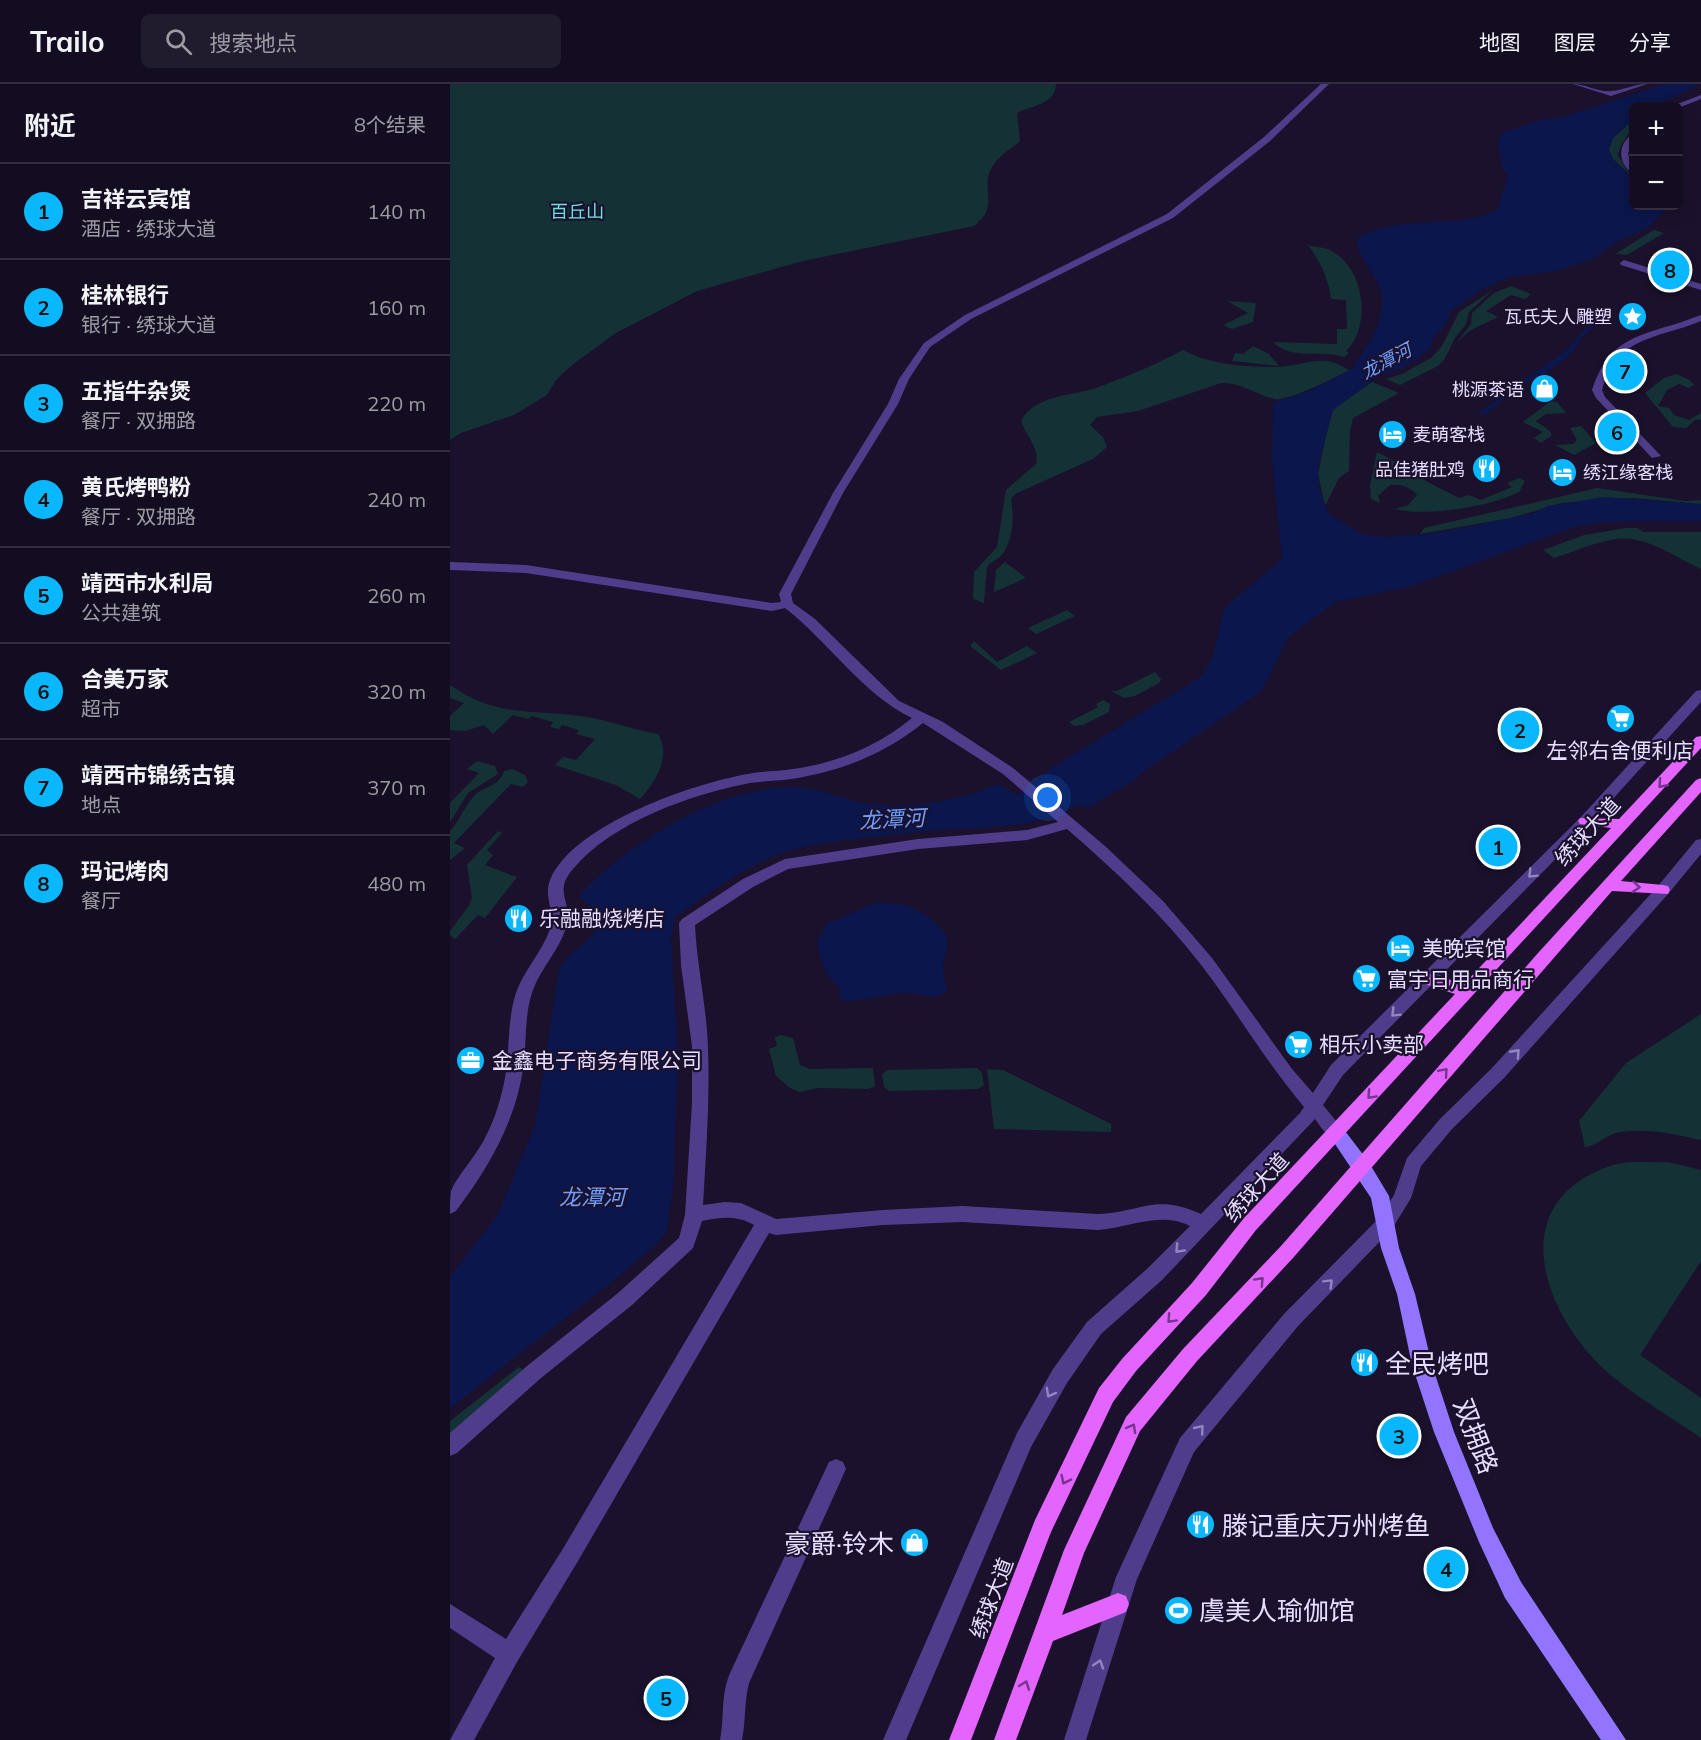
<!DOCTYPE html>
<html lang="zh">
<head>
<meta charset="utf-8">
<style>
	:root { --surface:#140d21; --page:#211b2e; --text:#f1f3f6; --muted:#9d9ca5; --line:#332d3f; --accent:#09b7ff }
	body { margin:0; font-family:Mulish,"Noto Sans SC",sans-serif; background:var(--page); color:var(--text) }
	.controls { position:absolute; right:18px; top:18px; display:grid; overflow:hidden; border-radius:9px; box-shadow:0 3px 15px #0003 }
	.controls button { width:54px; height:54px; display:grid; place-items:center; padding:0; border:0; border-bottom:2px solid var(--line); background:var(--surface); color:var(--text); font:30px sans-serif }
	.you { position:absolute; left:598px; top:714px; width:21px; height:21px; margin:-15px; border:4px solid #fff; border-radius:50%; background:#1a73e8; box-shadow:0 0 0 9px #1a73e833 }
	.badge { display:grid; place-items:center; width:39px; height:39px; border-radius:50%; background:var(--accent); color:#111; font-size:20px; font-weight:700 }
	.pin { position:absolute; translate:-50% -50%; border:3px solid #fff; box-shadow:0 2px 6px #0006 }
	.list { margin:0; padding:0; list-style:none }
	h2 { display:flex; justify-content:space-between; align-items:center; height:78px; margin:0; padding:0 24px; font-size:26px }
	h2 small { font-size:20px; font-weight:400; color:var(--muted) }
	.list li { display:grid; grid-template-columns:39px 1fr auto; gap:18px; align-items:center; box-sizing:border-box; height:96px; padding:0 24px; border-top:2px solid var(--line) }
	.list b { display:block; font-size:22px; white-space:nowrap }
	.list p { margin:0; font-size:20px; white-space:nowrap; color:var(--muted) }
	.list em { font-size:20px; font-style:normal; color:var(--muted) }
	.icon { flex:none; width:33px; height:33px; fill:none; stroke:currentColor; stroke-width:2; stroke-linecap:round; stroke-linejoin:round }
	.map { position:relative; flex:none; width:1251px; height:1656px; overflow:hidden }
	header { display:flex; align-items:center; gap:36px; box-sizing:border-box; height:84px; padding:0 30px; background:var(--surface); border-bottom:2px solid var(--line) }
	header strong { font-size:28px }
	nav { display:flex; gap:33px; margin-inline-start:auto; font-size:21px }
	.search { width:420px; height:54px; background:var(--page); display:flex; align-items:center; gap:15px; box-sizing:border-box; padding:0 21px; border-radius:9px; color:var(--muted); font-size:22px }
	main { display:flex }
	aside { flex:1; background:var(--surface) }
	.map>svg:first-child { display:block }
	.green { fill:#143136 }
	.water { fill:#0b164c }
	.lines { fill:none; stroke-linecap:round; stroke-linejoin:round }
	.river { fill:#0b164c; fill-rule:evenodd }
	.street { fill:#4f3d8b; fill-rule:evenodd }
	.secondary { fill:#9274ff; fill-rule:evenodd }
	.primary { fill:#e364ff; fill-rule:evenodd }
	.oneway { stroke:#75368b }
	.oneway2 { stroke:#9385bf }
	.labels { text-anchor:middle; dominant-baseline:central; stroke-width:4.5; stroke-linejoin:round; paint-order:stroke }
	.far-park-label { font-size:18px; fill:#66e2da; stroke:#1b112c }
	.far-poi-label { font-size:18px; fill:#e7ddff; stroke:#1b112c; text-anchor:end }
	.far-water-label { font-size:18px; font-style:italic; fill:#6b9eff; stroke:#1b112c }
	.poi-label { font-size:21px; fill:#e7ddff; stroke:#1b112c; text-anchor:start }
	.street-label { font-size:21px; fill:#e7ddff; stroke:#1b112c }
	.water-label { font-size:22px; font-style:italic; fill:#6b9eff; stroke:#1b112c }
	.near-poi-label { font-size:26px; fill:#e7ddff; stroke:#1b112c; text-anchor:start }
	.near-street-label { font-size:26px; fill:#e7ddff; stroke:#1b112c }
</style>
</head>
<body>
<header>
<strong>Trailo</strong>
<div class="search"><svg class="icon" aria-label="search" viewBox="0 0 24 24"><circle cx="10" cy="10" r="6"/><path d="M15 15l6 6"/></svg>搜索地点</div>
<nav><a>地图</a><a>图层</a><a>分享</a></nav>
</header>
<main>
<aside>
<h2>附近<small>8个结果</small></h2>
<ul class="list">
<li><span class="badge">1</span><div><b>吉祥云宾馆</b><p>酒店 · 绣球大道</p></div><em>140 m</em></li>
<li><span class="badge">2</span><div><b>桂林银行</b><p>银行 · 绣球大道</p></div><em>160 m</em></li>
<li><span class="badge">3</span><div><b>五指牛杂煲</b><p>餐厅 · 双拥路</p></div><em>220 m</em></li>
<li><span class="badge">4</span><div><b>黄氏烤鸭粉</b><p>餐厅 · 双拥路</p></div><em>240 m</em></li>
<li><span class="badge">5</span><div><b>靖西市水利局</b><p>公共建筑</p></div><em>260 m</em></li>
<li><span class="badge">6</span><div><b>合美万家</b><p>超市</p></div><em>320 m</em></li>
<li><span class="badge">7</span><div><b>靖西市锦绣古镇</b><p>地点</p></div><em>370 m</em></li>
<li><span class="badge">8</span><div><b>玛记烤肉</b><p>餐厅</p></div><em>480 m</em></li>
</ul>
</aside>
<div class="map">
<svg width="1251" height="1656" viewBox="0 0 1251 1656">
	<rect width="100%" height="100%" fill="#1b112c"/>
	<g class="green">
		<path d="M0,0H606C606,20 581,22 567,29L570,57C561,65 547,73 542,83C529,105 551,122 524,142L353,177L247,207L166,249L122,281L106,296L97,311L64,331L11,349L0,356Z"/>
		<path d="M1183,36C1183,50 1170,57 1168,72L1183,94L1163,75L1159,65L1163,54Z"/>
		<path d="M1204,146L1214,149L1177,171L1165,170Z"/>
		<path d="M858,161C864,163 871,163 877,165C914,179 923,241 896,267L899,269L894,273C869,265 842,277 823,258L887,260V245H897L896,216L881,215C878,193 871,179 858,161Z"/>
		<path d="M1061,202L1081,210L1075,215L1061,211L1036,227L1048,233L1021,246L1007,258L1021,240L1022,229L1044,209Z"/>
		<path d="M1043,206L1019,228L1016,240L1005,254L994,276L988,282L950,301L936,295L952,290L981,274L992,262L1009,228Z"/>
		<path d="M777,217L806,219L803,238L782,245L773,241L798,229Z"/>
		<path d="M803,262L819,270L829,282L782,277L785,269L793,270Z"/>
		<path d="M733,266C758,280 795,283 823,283C851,284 874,266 899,287C887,293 836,318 825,315C806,311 791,298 771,299L688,327L647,333L640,341L653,353L657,363L643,375L565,410L561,415C564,435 564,453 552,471C547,476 541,477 537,483L534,519L523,515L524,488L547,463L556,406L586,380C590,364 576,352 571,337C584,311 622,312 646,304C676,293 705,281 733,266Z"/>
		<path d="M1226,290L1240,296L1244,301L1239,304L1229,300L1217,306L1208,322L1219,324L1224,331L1239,336L1251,329V336L1246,335L1236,344L1223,343L1195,309L1214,294Z"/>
		<path d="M922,298L949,309L903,334L900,347L899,387L889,394L875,422L868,390L880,332C887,319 908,304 922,298Z"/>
		<path d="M1101,317L1107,318L1116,329L1096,330L1086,337L1101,348V352L1091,359L1084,354L1093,348L1073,338Z"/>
		<path d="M1131,342L1146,359L1124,371L1105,361L1123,360L1127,356L1120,344Z"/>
		<path d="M927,368L953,382L960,379L981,390L974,396L1009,414L1019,411L1031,416L1062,403L1057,399L1069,394L1075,397L1069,408C1039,423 977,433 945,425L958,421L967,411C962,403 949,400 940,401L928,412L930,419L921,415L920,401Z"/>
		<path d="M1147,404L1235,417L1251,416V420L1183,414L1112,419L1061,434L970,450L974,444Z"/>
		<path d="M1176,444H1188L1193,448H1251V485C1229,475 1207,459 1182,455C1157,452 1128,467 1104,474L1093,466L1134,451Z"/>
		<path d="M555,478L576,494L544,508L546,486Z"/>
		<path d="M617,526L625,532L586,550L578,544Z"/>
		<path d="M524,557L547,578L577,562L587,569L551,586L520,562Z"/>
		<path d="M705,588L711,595L709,599L685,612L674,614L660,606L667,607Z"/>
		<path d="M0,601C48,635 83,624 137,633C161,637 184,646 208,650C222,672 205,699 190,715L166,701L105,681L113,673L126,676L145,655L126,650L129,646L112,641L109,645L100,643L103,638L82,632L78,635L63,631L43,650L34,641L15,647L0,646V632L14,619L0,614Z"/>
		<path d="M653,616L660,620L659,628L633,641L624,642L619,638L648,623L646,620Z"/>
		<path d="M27,677L45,682L48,690L18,709L0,738V719L29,689L17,685Z"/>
		<path d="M62,685L75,691L78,698L73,703L61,700L4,759L15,764L0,776V747C10,736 15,721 25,711C35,701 49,703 54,687Z"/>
		<path d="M48,747L52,749L37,766L43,771L35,781L67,793L35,834L28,831L5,855L0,851V847L18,823L22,814L17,781Z"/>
		<path d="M1251,930V1056C1226,1050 1191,1043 1166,1049C1154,1052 1147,1062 1135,1063L1129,1037L1176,979Z"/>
		<path d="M331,951L343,954L350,981L360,985L423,984L425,1002L418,1005L368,1004L350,1008L340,1004L326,992L319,965L327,962L325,953Z"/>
		<path d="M527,984L532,989L534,1001L528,1005L439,1007L434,1003L432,991L437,986Z"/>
		<path d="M537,985L553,986L661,1040V1048L544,1045Z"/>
		<path d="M1218,1078L1251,1086V1177L1190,1271L1251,1314V1354C1213,1327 1165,1302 1135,1265C1083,1201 1067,1112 1163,1081C1179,1076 1201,1079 1218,1078Z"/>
		<path d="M69,1283L77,1289L0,1356V1337Z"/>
	</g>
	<g class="water">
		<path d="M1215,0H1250L1206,22H1184L1183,36L1163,54L1159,65L1163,75L1183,94L1184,122L1217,124L1198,143L1165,159L1143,175L1107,187L1060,193L1033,205L1000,227L996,240L984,254L980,265L962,279L938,290L925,292L904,281C919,260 933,240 932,214C932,196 902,168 908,155C939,130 1011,146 1047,126L1058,91L1053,85L1048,63L1050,52L1054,48L1093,35L1110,34Z"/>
		<path d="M1148,230L1155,232L1130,256L1121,270L1098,288L1067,304L1035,331L1028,329L1115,267Z"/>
		<path d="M899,287L922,298L883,326L868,383L869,405L879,430L912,450L935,453L987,449L1081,430L1098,422L1154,413L1251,420V437C1207,438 1164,434 1121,444L959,503L885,518L838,553L813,605L806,611L697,685L686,695L638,724L633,721L626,722C579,748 522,742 470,748C431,752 371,757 335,768C296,781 258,810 225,833L221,855L228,973L223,1102L217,1147L207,1160L158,1201L0,1324V1193L48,1130L85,1042L109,886C118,866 140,860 150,840L148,828L130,814L131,809C182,757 268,703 342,703C368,703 389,714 413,719C447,725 489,719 522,710C530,708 538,703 547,700L567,711L601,684L751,593L763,573L774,524L832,475L822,375L823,319L856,308Z"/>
		<path d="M427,818L457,821L478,832L497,851V866L493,878V890L497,905L491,912C476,913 470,910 458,909C439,909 415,917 393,917L389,912L391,905C374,891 371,878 367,857L377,840Z"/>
	</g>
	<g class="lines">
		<path class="river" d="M967,252L976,254L980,260L976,266L878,321L872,329L862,332L852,329L848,323L857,309L958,254Z"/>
		<g class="street">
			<path d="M871,0H879L820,57L723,134L521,235L480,263L459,295L448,320L393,409L341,510L343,519L365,535L449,617L493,638L563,684L655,762L713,817L762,874L842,985L863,1009L881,981L1130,734L1246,607L1251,606V618L1140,740L893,991L873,1021L895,1048L892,1053C879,1058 872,1044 865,1035L712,1196L651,1250L617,1299L581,1363L456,1656H433L567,1349L603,1285L637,1238L698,1184L740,1142C709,1127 680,1144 648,1146L512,1138L433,1141L326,1151L319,1149L128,1477L67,1578L24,1656H0L45,1574L0,1544V1520L56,1555L114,1463L304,1141C288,1131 270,1133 252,1137L243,1164L182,1221L91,1294L7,1369L0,1372V1349L77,1282L168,1209L229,1154L235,1131L242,1019V962L231,881L229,839L232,835L293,795L335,775L468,755L577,746L608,738L553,690L473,639C435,670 389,688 341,695C327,697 313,697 300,699C242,710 162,738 123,785C103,808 122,817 117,840C111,865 90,884 82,909C74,933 77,960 73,985C65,1039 38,1084 6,1127L0,1130C0,1123 0,1113 1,1107C7,1092 26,1072 35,1054C45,1035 51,1015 55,994C60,966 57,936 66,909C74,886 92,868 100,845C106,828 93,813 100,796C123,740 246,698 303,689C316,687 330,687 343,685C387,679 428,662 462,634C412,610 379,558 335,524L322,527L76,489L0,486V478L76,481L322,519L331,518L329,510L383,409L438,320L449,295L474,259L515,231L717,130L814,53ZM617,745C665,787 713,831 752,882C787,928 816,978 854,1023L850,1029L751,1130C706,1109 692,1128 648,1130L512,1122L433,1126L326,1135L291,1119L275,1118L253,1121C256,1069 260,1017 258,965C257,924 247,883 245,841L303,803L338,785L468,765L577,756Z"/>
			<path d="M1123,0C1136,0 1150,9 1162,7C1174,6 1184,0 1197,0L1161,12Z"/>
			<path d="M1251,11V15L1228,24L1222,22Z"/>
			<path d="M1184,49L1178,70L1184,90C1167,80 1167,59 1184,49Z"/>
			<path d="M1174,176L1251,200V206L1171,181L1170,179Z"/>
			<path d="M1251,231V237C1204,256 1169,251 1152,306L1155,313L1211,372L1202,374L1146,314L1142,306C1156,264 1175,255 1215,243C1227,240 1239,235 1251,231Z"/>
			<path d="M1251,755V770L1218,810L1054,994L1002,1045L971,1082L961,1114L942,1145L848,1242L744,1368L687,1495L636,1656H614L666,1493L730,1354L834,1230L930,1133L944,1111L957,1074L990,1035L1042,984L1208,802L1246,756Z"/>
			<path d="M386,1375L393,1378L396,1385L299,1599C294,1619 296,1636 292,1656H270C275,1631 270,1614 280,1589L379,1378Z"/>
		</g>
		<path class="secondary" d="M886,1041L892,1043L918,1077L939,1112L949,1164L965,1210L982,1281L1004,1348L1043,1444L1071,1498L1176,1656H1151L1055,1514L1029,1458L984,1348L962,1281L947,1210L931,1164L921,1114L877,1048L880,1043Z"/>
		<g class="primary">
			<path d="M1251,652V664L806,1146L756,1211L686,1287L663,1318L601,1448L521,1656H499L585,1436L649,1304L672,1275L742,1199L794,1134L1005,910L972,899L970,895L972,891L978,889L1014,900L1161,744L1130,740L1128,737L1130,734L1169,735L1246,653Z"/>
			<path d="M1251,694V708L1171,797L1213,801L1218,802L1220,806L1218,810L1162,807L843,1174L747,1277L690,1347L634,1469L612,1531L668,1509L676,1512L679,1520L676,1528L603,1557L566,1656H544L614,1466L676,1333L733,1265L831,1162L1088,869L1246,696Z"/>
		</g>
	</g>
	<defs><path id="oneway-chevron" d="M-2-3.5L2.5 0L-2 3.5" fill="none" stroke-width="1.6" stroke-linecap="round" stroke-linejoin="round" transform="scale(1.5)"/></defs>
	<g class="oneway">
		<use href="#oneway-chevron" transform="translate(1212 700) rotate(132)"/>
		<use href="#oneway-chevron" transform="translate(1186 803) rotate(5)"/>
		<use href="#oneway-chevron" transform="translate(994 988) rotate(-49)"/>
		<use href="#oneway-chevron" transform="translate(921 1011) rotate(133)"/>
		<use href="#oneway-chevron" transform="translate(810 1197) rotate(-47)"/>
		<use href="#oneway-chevron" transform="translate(721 1235) rotate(133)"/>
		<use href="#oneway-chevron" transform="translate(682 1344) rotate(-61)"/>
		<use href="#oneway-chevron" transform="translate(615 1396) rotate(116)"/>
		<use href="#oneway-chevron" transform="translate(575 1601) rotate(-70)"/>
	</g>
	<g class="oneway2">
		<use href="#oneway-chevron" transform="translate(1082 790) rotate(135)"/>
		<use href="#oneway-chevron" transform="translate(945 929) rotate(135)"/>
		<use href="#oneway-chevron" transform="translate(1066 969) rotate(-48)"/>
		<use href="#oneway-chevron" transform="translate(729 1165) rotate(133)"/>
		<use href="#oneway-chevron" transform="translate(879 1199) rotate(-45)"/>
		<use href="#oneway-chevron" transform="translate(600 1309) rotate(119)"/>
		<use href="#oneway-chevron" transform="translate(750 1345) rotate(-51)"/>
		<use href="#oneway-chevron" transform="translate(649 1580) rotate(-72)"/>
	</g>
	<defs>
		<symbol id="sight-disc" viewBox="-11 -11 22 22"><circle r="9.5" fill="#09b7ff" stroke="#1b112c"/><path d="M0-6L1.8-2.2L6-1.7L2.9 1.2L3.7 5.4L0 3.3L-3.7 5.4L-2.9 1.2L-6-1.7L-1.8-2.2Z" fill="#fff"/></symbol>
		<symbol id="shop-disc" viewBox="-11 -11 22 22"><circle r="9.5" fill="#09b7ff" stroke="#1b112c"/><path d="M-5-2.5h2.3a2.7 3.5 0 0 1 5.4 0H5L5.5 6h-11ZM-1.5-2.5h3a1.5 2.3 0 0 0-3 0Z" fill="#fff"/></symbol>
		<symbol id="hotel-disc" viewBox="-11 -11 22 22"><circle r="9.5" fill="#09b7ff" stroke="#1b112c"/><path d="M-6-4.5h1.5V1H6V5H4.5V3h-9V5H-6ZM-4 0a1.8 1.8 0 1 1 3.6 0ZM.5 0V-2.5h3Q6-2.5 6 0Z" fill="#fff"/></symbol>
		<symbol id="restaurant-disc" viewBox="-11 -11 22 22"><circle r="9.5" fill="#09b7ff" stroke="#1b112c"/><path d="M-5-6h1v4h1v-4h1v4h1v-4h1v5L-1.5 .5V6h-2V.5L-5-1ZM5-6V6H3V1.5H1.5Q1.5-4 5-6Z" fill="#fff"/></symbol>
		<symbol id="supermarket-disc" viewBox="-11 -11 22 22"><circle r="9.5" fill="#09b7ff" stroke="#1b112c"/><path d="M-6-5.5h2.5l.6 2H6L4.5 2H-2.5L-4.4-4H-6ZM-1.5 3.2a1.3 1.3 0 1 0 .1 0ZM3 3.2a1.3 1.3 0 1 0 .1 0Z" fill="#fff"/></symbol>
		<symbol id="office-disc" viewBox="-11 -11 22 22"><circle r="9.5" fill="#09b7ff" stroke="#1b112c"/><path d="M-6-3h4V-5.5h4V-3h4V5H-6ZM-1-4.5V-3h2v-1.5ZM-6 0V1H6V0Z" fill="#fff"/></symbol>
		<symbol id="stadium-disc" viewBox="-11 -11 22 22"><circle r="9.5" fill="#09b7ff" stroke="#1b112c"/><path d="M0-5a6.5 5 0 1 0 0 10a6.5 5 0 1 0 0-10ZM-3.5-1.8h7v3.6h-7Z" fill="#fff"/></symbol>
	</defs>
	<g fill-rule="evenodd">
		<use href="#sight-disc" x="1166" y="216" width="33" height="33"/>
		<use href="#shop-disc" x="1078" y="288" width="33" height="33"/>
		<use href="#hotel-disc" x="926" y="334" width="33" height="33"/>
		<use href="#restaurant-disc" x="1020" y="368" width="33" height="33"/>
		<use href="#hotel-disc" x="1096" y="372" width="33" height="33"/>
		<use href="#supermarket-disc" x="1154" y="618" width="33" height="33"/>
		<use href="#restaurant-disc" x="52" y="818" width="33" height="33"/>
		<use href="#hotel-disc" x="934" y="848" width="33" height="33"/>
		<use href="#supermarket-disc" x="900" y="878" width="33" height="33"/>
		<use href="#supermarket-disc" x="832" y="944" width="33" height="33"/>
		<use href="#office-disc" x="4" y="960" width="33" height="33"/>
		<use href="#restaurant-disc" x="898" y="1262" width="33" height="33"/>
		<use href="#restaurant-disc" x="734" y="1424" width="33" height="33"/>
		<use href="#shop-disc" x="448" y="1442" width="33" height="33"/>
		<use href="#stadium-disc" x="712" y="1510" width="33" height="33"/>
	</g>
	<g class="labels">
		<g class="far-park-label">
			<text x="127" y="127">百丘山</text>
		</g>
		<g class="far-poi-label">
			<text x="1162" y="232">瓦氏夫人雕塑</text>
			<text x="1074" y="305">桃源茶语</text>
			<text x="963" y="350" text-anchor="start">麦萌客栈</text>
			<text x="1015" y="385">品佳猪肚鸡</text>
			<text x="1133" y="388" text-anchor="start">绣江缘客栈</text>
		</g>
		<g class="far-water-label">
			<text transform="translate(936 277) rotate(-28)">龙潭河</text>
		</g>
		<g class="poi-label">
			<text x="1170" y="666" text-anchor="middle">左邻右舍便利店</text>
			<text x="89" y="834">乐融融烧烤店</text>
			<text x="972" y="864">美晚宾馆</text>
			<text x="937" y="895">富宇日用品商行</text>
			<text x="869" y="960">相乐小卖部</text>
			<text x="42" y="976">金鑫电子商务有限公司</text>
		</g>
		<g class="street-label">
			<text transform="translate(1137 747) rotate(-47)">绣球大道</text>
			<text transform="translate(806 1103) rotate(-48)">绣球大道</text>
			<text transform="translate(541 1514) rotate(-69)">绣球大道</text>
		</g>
		<g class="water-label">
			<text transform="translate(442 735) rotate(-3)">龙潭河</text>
			<text x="142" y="1113">龙潭河</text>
		</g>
		<g class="near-poi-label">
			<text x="935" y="1279">全民烤吧</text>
			<text x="772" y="1441">滕记重庆万州烤鱼</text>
			<text x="444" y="1459" text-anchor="end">豪爵·铃木</text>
			<text x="749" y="1526">虞美人瑜伽馆</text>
		</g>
		<g class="near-street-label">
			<text transform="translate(1026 1352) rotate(69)">双拥路</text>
		</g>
	</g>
</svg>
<div class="controls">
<button>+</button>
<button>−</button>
</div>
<div class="you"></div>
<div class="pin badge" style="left:1048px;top:763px">1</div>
<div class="pin badge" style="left:1070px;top:646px">2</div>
<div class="pin badge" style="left:949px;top:1352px">3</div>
<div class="pin badge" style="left:996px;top:1485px">4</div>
<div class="pin badge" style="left:216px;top:1614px">5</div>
<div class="pin badge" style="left:1167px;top:348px">6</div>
<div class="pin badge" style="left:1175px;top:287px">7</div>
<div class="pin badge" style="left:1220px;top:186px">8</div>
</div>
</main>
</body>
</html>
